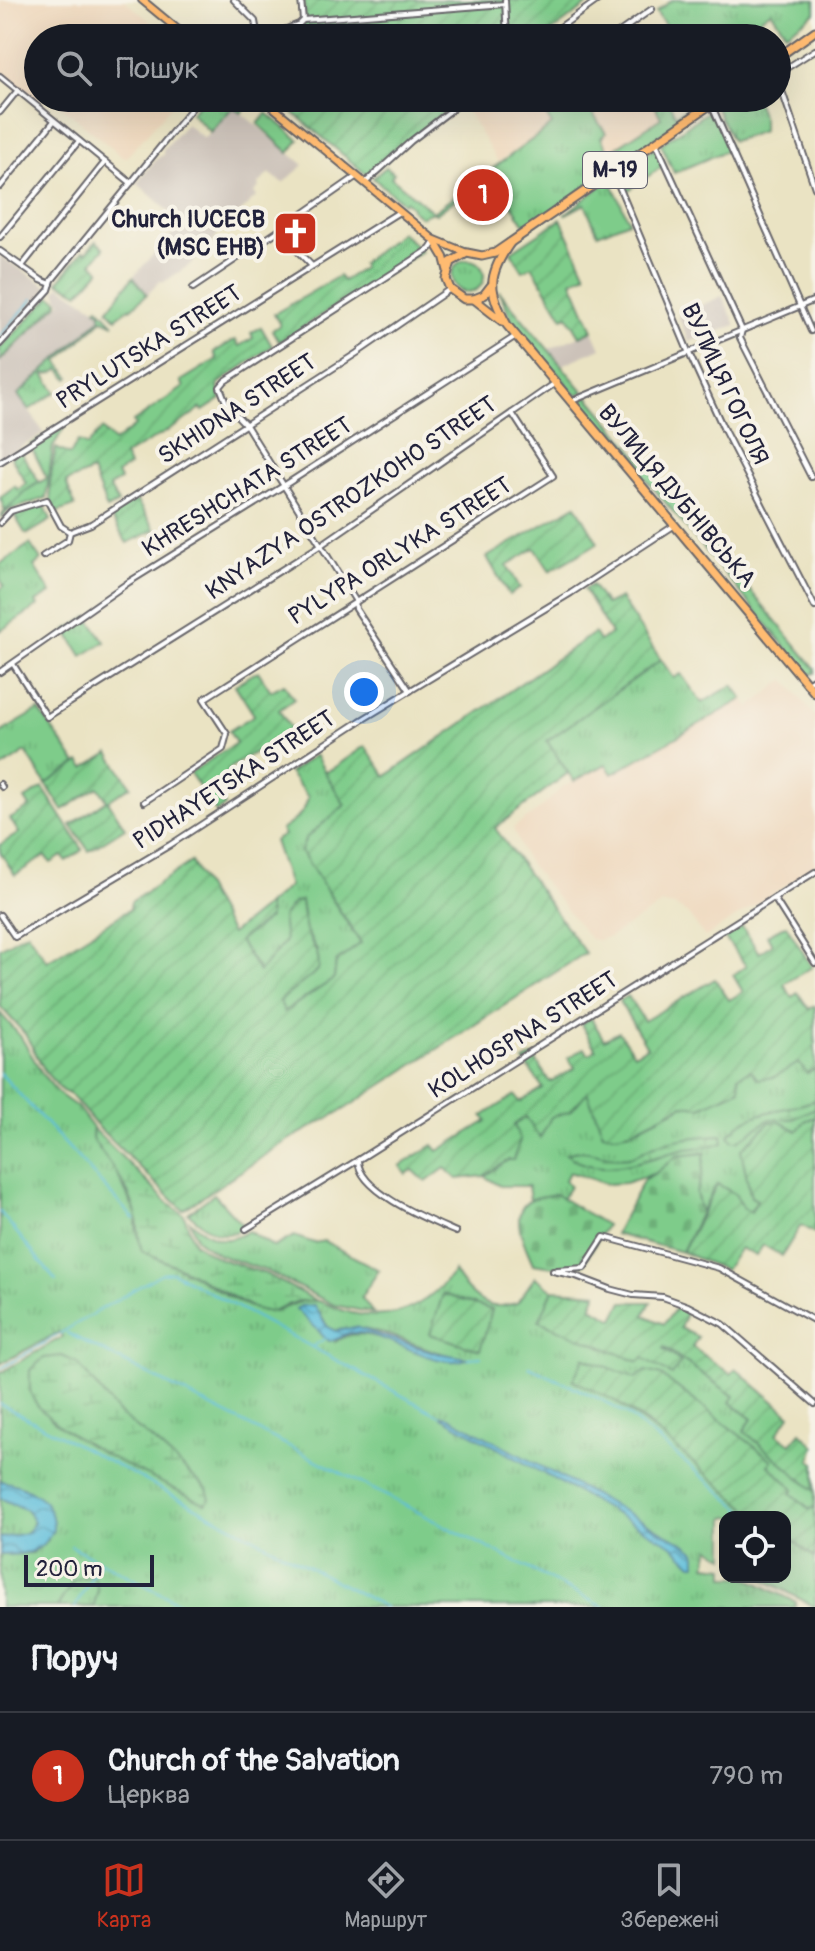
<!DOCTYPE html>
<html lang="uk">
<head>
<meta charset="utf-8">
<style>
	:root { --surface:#171b24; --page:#20242c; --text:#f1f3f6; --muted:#9ea1a6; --line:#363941; --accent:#c8321e }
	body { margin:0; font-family:Pangolin,sans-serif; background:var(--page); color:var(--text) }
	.controls { position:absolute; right:24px; bottom:24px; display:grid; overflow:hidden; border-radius:16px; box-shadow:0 8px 32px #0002 }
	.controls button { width:72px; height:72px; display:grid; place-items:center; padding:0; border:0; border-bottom:2px solid var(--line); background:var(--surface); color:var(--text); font:40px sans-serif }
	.scale { position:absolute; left:24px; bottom:20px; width:130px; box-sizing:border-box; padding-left:8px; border:4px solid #22223b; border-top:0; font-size:22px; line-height:28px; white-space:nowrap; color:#22223b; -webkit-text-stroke:6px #f7f3e8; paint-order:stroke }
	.you { position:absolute; left:364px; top:692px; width:28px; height:28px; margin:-20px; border:6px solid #fff; border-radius:50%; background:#1a73e8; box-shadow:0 0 0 12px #1a73e833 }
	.badge { display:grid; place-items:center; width:52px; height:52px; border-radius:50%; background:var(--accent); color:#fff; font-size:26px; font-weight:700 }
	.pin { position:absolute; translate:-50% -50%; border:4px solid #fff; box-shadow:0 2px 8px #0006 }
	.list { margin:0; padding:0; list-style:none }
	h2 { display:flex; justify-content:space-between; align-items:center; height:104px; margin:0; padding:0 32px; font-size:34px }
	h2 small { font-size:26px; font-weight:400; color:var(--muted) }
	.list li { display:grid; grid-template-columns:52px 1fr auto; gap:24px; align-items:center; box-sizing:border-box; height:128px; padding:0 32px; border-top:2px solid var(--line) }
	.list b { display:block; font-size:30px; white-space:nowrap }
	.list p { margin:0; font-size:26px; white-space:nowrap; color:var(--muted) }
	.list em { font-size:26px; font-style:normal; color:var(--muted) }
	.icon { flex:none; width:44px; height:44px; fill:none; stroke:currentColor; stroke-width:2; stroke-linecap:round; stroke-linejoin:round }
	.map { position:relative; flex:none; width:815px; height:1607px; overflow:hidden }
	.search { position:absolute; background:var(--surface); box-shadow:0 8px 32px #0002; left:24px; right:24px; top:24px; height:88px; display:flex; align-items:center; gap:20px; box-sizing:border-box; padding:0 28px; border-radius:44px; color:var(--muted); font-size:30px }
	.sheet { height:232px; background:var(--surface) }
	nav { display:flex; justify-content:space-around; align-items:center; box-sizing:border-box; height:112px; border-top:2px solid var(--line); background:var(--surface); font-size:22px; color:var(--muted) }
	nav a { display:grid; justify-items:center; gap:4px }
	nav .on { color:var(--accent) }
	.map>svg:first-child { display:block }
	.built { fill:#eed7bb }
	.industrial { fill:#ccc2b9 }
	.grass { fill:url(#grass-tufts); stroke:#507762; stroke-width:2; fill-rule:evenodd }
	.wetland { fill:url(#wetland-marsh); stroke:#507762; stroke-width:2 }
	.cemetery { fill:url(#cemetery-stones); stroke:#507762; stroke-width:2 }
	.garden { fill:url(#garden-furrows); stroke:#507762; stroke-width:2 }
	.water { fill:url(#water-waves); stroke:#3f708b; stroke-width:2 }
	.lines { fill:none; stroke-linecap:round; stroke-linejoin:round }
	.stream { stroke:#5cbedb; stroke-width:2 }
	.minor-casing { stroke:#68666b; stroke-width:8 }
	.primary-casing { stroke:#68666b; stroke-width:10 }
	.trunk-casing { stroke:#68666b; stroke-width:11 }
	.minor { stroke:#fff; stroke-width:4 }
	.primary { stroke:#ffbb71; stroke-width:6 }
	.trunk { stroke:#ffbb71; stroke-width:7 }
	.labels { text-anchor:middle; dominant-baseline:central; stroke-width:8; stroke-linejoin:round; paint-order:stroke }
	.shield { fill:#f7f3e8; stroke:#62616f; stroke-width:2 }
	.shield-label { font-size:22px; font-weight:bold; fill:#22223b }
	.poi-label { font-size:24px; font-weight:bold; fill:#22223b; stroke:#f7f3e8; text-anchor:end }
	.street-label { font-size:24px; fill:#22223b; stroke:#f7f3e8 }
</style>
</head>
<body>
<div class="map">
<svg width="815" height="1607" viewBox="0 0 815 1607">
	<defs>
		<pattern id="grass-tufts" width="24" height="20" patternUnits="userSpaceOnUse" patternTransform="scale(2)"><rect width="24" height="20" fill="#7ecc8a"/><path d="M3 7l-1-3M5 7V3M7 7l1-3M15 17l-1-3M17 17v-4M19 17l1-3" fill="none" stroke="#6daf78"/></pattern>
		<pattern id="wetland-marsh" width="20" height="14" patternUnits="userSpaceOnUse" patternTransform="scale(2)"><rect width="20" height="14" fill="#7ecc8a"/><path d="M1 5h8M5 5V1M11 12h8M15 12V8" fill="none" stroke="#6daf78"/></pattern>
		<pattern id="cemetery-stones" width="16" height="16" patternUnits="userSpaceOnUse" patternTransform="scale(2)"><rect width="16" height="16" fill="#7ecc8a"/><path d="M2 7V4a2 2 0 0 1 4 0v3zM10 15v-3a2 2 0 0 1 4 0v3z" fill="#6daf78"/></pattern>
		<pattern id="garden-furrows" width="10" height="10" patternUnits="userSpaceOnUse" patternTransform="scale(2)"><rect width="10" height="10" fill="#7ecc8a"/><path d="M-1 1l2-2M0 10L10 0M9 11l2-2" fill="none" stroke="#6daf78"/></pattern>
		<pattern id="water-waves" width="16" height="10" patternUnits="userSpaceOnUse" patternTransform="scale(2)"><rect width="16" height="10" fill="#5cbedb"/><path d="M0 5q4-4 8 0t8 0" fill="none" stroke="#4c9ab3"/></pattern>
	</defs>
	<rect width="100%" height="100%" fill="#f7f3e8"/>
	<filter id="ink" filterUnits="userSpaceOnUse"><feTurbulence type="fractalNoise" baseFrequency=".0125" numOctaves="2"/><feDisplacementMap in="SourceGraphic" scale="16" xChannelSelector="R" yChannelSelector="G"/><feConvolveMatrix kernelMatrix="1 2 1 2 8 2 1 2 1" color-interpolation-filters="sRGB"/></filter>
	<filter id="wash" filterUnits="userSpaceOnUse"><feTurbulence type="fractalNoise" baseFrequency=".006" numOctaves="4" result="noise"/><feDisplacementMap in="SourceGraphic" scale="32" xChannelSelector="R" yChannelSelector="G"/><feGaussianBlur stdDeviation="1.8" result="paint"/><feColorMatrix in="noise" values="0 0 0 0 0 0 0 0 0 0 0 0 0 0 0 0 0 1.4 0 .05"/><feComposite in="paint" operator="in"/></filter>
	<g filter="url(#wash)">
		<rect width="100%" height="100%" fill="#eae3c3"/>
		<g class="built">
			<path d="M0,0H124L151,22L140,35L143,38H38V98H42L38,103L0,72Z"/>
			<path d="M52,98H178L126,158L121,156Z"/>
			<path d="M470,98H536L552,125L498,162L462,104Z"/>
			<path d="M618,98H651L661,118L609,153L592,114Z"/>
			<path d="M785,679L815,716V867L705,937L687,913L675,906L662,904L610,937L597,940L590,939L525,858L513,828L540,809L563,787L606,764L612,773L743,699L750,707Z"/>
		</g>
		<g class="industrial">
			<path d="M233,106L304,165L283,183L269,173L258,185L259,187L254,193L257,196L217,235L211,246L188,266L164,282L160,281L148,294L133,277L182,223L137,183L156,159L163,155V150L186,124L204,138Z"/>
			<path d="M0,256L48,287L0,342Z"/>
			<path d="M60,286L101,312L102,317L18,394L44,433L0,460V361L61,303L56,291Z"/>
			<path d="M722,296L736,325L689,342L678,316Z"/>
			<path d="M593,330L601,348L562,365L549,349Z"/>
		</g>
		<g class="grass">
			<path d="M672,0H815V13L786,33L771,11L760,19L773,38H736L725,23L705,38H674L656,12Z"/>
			<path d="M204,98H248L252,101L241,113L233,107L210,132L191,113Z"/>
			<path d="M536,98H618L593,114L606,133L601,138L609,152L661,118L651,98H667L675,115L703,98H713L527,228L491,173L436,214L432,212L421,217L411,209L412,207L405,201L403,203L373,178L386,167L394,173L391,177L433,212L552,125Z"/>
			<path d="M727,98H761L756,101L763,119V131L732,141L715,106Z"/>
			<path d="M710,110L717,119L730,149L674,173L661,144Z"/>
			<path d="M267,113L299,140L289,153L258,124Z"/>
			<path d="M655,147L664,165L626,192L619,174Z"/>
			<path d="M610,179L629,221L598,234L585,204L564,215Z"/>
			<circle cx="468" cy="276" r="16"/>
			<path d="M133,277L147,294L131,309L129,308L116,318L108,310Z"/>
			<path d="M499,291L584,392L576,395L512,320Z"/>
			<path d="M98,307L114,324L103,319L58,361L70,377L68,379L60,369L54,373L44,374L56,392L29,410L18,395L100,319L101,313L96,309Z"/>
			<path d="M588,396L815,668V673L809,675L580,400Z"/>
			<path d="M66,424L53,447L46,498L10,510L1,518L3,513L22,496L20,494L47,478L30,445Z"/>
			<path d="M30,544L41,560L34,566L51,593L36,602L38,606L0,631V589L4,586L0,579V564Z"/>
			<path d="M88,617L105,642L82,656L66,630Z"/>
			<path d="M661,660L674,678L681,674L702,703L733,685L743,699L612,774L606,764L574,781L546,741Z"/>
			<path d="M39,710L77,764L46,784L26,752L0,769V733Z"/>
			<path d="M315,755L345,805L306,838L301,851L361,944L336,962L334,979L283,1012L279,1001L318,970L317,950L306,931L301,902L285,941L260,972L239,941L269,918L267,905L289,886L274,841L284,835L281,830C294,822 305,813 308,797L289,773Z"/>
			<path d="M0,1013L21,1037L43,1075L59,1094L77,1107L93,1128L92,1138L115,1169L137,1216L136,1225L142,1251C157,1258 172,1264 187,1272C207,1282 248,1313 270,1311C287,1311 299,1297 317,1301C329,1304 340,1311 352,1313C394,1323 428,1305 454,1271C460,1283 476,1301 489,1305C497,1308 509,1305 517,1303L535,1277L553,1290L540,1320L642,1358L664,1347L735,1397L731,1403L752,1419L744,1430L815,1491V1506L811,1510L791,1493L794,1489L768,1465L772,1460L636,1379L585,1358L615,1401L683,1452L757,1517H725V1557L710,1548L706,1565L725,1567V1577H745L796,1602L795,1607H93L98,1590L74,1580L57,1607H0V1555L32,1553L48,1540L21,1486L0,1481V1373L62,1337L59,1332L0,1364ZM319,1311L327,1326L335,1331C378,1320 423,1354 466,1358C460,1359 453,1361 447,1360C414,1357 365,1318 335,1342Z"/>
			<path d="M799,1062L807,1073L815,1069V1117L805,1121L797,1131L780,1122L757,1200L750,1212L744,1209L735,1194L717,1184L701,1212L696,1193L702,1175L704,1153L677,1156L656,1173L625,1183L607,1184L569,1172L565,1180L570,1186L562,1199L555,1194L530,1200L528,1186H500L484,1176L508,1160L513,1125L526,1117L540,1137L551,1117L571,1111L587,1091L603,1133L630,1132L684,1105L701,1107L740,1089L738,1076L751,1070L774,1077Z"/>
			<path d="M214,1194L244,1227C221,1243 208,1230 188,1213Z"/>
			<path d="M190,1221C212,1238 223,1247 248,1231L274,1247L294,1236L314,1243L324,1241L379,1270L361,1297L373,1313L334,1305L267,1271L219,1255L197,1240Z"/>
			<path d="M0,1498L22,1506L33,1517L32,1528L20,1536L0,1538Z"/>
			<path d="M789,1536L815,1558V1607L760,1577H785V1542Z"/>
		</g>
		<g class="wetland">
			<path d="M815,1100V1108L793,1119H770L738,1141L732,1140L729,1135C750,1108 786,1112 815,1100Z"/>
			<path d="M93,1128L169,1204L184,1215L194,1243L218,1258L266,1274L317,1301H298L269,1312L255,1309L183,1269L142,1251C137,1237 139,1225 136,1214C129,1185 107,1162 92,1138Z"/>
			<path d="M722,1135L723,1143C711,1148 699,1147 686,1149C648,1157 602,1182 566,1154C586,1145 608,1161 629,1157C639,1155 649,1147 659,1144C679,1138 701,1136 722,1135Z"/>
			<path d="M62,1356L77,1363L120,1415L149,1437L207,1489L210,1499L206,1504C168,1485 44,1433 31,1394C29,1388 30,1377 30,1370L44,1358Z"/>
			<path d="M93,1574L98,1590L93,1607H57L74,1580Z"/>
		</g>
		<g class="cemetery">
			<path d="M705,1153L702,1175L696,1193L701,1212L682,1252L615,1234L644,1179L656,1173L677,1156Z"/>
			<path d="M555,1194L606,1225L583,1265L553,1267L533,1264C526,1246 507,1214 530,1200C537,1196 548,1196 555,1194Z"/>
		</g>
		<g class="garden">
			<path d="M304,0H594L543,38H268L305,24Z"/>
			<path d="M276,98H461L368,176Z"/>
			<path d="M561,219L586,274L572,281L593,330L580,336L568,316L563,318L532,266L523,271L511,252Z"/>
			<path d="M401,232L422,251L279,342L272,330L280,325L274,314L339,276L343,281L363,268L361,264Z"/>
			<path d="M96,241L104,248L92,263L100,270L79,293L58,282L83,251L86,253Z"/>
			<path d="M51,296L58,300V304L0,361V348Z"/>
			<path d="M261,327L272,346L220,383L218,387L221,399L203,411L201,408L178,425L124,456L129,466L117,474L120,480L109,487L118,503L107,509L92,471L66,482L75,506L55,513C45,492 52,470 56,448L70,455L78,441L87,446L102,429L114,442L135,426L133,422L184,387L181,381L217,359L214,352L235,340L239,346L253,338L251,333Z"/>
			<path d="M20,451L39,482L21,494L22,496L5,511L0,497L15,486L18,490L26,483L11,457Z"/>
			<path d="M136,500L155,530L127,543L110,516Z"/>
			<path d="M44,504L51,520L28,534L25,533L13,513Z"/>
			<path d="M576,505L598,543L550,571L535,548L507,565L520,588L509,595L487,557Z"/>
			<path d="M592,585L606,605L620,598L661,660L547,741L568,773L495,828L585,953L345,1109L288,1140L183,1210L96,1125L71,1095L62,1091L46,1073L25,1034L0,1006V948L27,932L47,961L130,909L131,902L191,862L231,934L267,905L269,918L239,941L259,972L285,941L282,917L294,902L301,901C302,910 303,919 305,927C309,944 322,952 318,970L280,1001L284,1012L334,979L336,962L361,943L301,851L306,838L345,805L324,771L332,769L365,746L386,776L594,633L599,641L611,634L584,589Z"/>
			<path d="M258,671L271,691L284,684L294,699L279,710L291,729L228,769L233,777L215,790L225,806L216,812L190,773L236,743L229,731L254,715L235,685Z"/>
			<path d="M109,753L131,786L108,801L125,828L89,851L71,825L107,800L98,787L63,810L46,784L80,762L85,768Z"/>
			<path d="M43,788L83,850L66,861L62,856L51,863L45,856L15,875L0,852V845L19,833L10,819L30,807L25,799Z"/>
			<path d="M786,925L812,967L784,984L792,997L798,993L809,1009L815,1006V1069L807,1073L799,1063L774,1077L758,1079L751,1070L738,1076L740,1089L701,1107L683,1105L630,1132L616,1135L603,1133L587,1092L571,1111L551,1117L540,1138L526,1117L514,1125L520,1140L513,1160H508L484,1176L457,1179L445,1168L426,1182L413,1170L406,1174L400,1166L433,1145L438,1151L487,1121L483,1116L515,1095L520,1102L543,1088L524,1061L533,1056L550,1082L575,1068L568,1058L584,1048L589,1054L596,1050L581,1024L591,1018L604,1040L619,1032L634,1054L647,1047L619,1001L628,996L644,1021L715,979L729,1000L743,992L733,975L746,966L725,938L742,927L759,953L772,944L767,935Z"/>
			<path d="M815,1117V1233L801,1225L782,1256L763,1245L756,1256L740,1248L725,1270L682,1252L717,1184L735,1194L744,1209L751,1212L757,1200L751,1197L741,1150L770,1122H780L797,1131L805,1121Z"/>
			<path d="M553,1290L597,1293L591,1307L614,1319L623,1302H651L644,1315L664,1324L676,1308L687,1311L680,1328L698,1337L692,1347L731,1374L736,1369L790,1415L777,1434L791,1444L801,1432L815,1446L810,1460L815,1463V1491L744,1431L752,1419L730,1402L734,1396L664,1347L663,1349L681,1362L672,1375L643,1358L639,1362L539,1321Z"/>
			<path d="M443,1294L492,1310L480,1350L430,1334Z"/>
			<path d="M584,1358L636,1378L646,1371L661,1375L772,1460L769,1465L794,1489L791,1493L810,1510L815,1506V1558L789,1537L785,1542V1517H757L643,1420L615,1401L573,1380Z"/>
		</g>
		<g class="water">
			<path d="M314,1305L327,1326L335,1331L355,1327L437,1353L468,1358C436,1373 387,1330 352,1333C343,1333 338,1341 329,1341L296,1309L301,1306Z"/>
			<path d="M438,1415L449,1417L685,1544L696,1552V1564H692L672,1545Z"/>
			<path d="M0,1481C26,1485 55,1498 53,1530C41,1554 25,1555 0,1555V1538L26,1533L34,1523L27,1510L0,1498Z"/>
		</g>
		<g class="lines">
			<g class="stream">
				<path d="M0,336L33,299"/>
				<path d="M0,1073L134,1219"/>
				<path d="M0,1212L56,1281"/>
				<path d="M67,1333L604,1607"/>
				<path d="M313,1346L326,1338"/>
				<path d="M468,1358L481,1357"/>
				<path d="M529,1367L598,1398L628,1415L751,1517"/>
				<path d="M0,1369L162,1273L172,1272L440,1416"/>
				<path d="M0,1404L385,1607"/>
				<path d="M71,1546L187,1607"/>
				<path d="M75,1607L100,1562"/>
			</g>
		</g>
	</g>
	<g filter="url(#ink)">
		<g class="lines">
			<defs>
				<g id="minor">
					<path d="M234,0L255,21L258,38"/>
					<path d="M505,0L507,38"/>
					<path d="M303,20L505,4"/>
					<path d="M264,38L299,24L303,20L301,0"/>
					<path d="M545,38L598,0"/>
					<path d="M611,38L652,9"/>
					<path d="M815,50L782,71L779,82L815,188"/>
					<path d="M0,76L131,183"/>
					<path d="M711,104L811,331"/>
					<path d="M0,112L18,90"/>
					<path d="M656,143L742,330L740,338L811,477"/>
					<path d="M613,172L688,351L725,432L815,607"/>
					<path d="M365,183L411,141L467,98"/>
					<path d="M0,187L54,121"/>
					<path d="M0,237L79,141"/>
					<path d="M0,251L41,280L51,284"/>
					<path d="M22,266L105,162"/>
					<path d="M312,266L278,231L357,176"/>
					<path d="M193,288L278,231"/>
					<path d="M0,344L49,290L52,280L200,98"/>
					<path d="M572,401L815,300"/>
					<path d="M0,462L399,212"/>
					<path d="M0,523L11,511L47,500L61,526L70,532"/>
					<path d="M43,556L68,540L70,532L91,524L357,353L450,289"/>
					<path d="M13,664L47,717L321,545L554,384"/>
					<path d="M0,672L129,582L285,485L516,336"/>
					<path d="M807,683L815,678"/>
					<path d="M410,691L356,609L355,600L246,425L227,405L220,387L225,381L430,249L435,241"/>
					<path d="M0,784L2,787"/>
					<path d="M144,802L223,749L227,734L204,699L553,476L512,413"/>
					<path d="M774,898L815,963"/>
					<path d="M0,915L15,937L170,845L360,721L571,593L675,525"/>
					<path d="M246,1229L358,1160"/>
					<path d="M456,1232C431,1221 358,1192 358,1160L815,872"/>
					<path d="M557,1270L584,1268L604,1237L719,1268L815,1321"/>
					<path d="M553,1271L576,1276L610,1289L633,1295L663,1297L688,1306L723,1324L815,1404"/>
				</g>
				<g id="primary">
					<path d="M142,0L188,38"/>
					<path d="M262,98L433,239L467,253"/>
					<path d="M435,242L444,257L447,269"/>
				</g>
				<g id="trunk">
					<path d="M777,58L815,31"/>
					<path d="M510,243C487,276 488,290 507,325L815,693"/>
					<path d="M474,299L484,295L491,286"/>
					<path d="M502,321L474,299H464L450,289L446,279L451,262L467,253L482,256L495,253L720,98"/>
				</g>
			</defs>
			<use href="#minor" class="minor-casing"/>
			<use href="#primary" class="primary-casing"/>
			<use href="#trunk" class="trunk-casing"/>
			<use href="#minor" class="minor"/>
			<use href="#primary" class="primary"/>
			<use href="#trunk" class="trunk"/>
		</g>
	</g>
	<defs>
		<symbol id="church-square" viewBox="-11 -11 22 22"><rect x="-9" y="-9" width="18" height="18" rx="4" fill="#c8321e" stroke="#f7f3e8"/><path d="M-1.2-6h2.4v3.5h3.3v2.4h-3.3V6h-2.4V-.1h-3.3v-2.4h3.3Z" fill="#fff"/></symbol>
	</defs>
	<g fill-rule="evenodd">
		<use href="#church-square" x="270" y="208" width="51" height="51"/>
	</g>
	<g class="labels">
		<rect class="shield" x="583" y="152" width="64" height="36" rx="6"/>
		<g class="shield-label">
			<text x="615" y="170">М-19</text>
		</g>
		<g class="poi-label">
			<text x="265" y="219">Church IUCECB<tspan x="265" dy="28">(MSC EHB)</tspan></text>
		</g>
		<g class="street-label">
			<text transform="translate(149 347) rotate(-32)">PRYLUTSKA STREET</text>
			<text transform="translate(725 384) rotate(65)">ВУЛИЦЯ ГОГОЛЯ</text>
			<text transform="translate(237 409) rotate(-33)">SKHIDNA STREET</text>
			<text transform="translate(247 487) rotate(-32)">KHRESHCHATA STREET</text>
			<text transform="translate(677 496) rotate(50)">ВУЛИЦЯ ДУБНІВСЬКА</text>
			<text transform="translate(351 498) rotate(-34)">KNYAZYA OSTROZKOHO STREET</text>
			<text transform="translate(400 551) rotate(-32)">PYLYPA ORLYKA STREET</text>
			<text transform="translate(234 780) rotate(-33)">PIDHAYETSKA STREET</text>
			<text transform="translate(523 1035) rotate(-32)">KOLHOSPNA STREET</text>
		</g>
	</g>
</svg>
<div class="controls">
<button><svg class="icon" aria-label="locate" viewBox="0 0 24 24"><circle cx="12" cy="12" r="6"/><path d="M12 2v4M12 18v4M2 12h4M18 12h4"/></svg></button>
</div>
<div class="scale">200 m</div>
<div class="you"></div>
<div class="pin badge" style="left:483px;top:195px">1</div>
<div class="search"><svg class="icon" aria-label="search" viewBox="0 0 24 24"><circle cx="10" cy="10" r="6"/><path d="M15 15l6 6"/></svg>Пошук</div>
</div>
<section class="sheet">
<h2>Поруч<small></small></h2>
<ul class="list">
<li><span class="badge">1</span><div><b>Church of the Salvation</b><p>Церква</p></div><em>790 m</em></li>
</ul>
</section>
<nav>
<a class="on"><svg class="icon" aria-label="map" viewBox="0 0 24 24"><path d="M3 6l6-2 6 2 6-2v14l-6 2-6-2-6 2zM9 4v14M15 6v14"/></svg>Карта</a>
<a><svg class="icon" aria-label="directions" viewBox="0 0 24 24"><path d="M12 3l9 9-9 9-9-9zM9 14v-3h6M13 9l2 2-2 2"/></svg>Маршрут</a>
<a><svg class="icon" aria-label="saved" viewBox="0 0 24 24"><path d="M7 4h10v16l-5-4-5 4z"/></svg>Збережені</a>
</nav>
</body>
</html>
